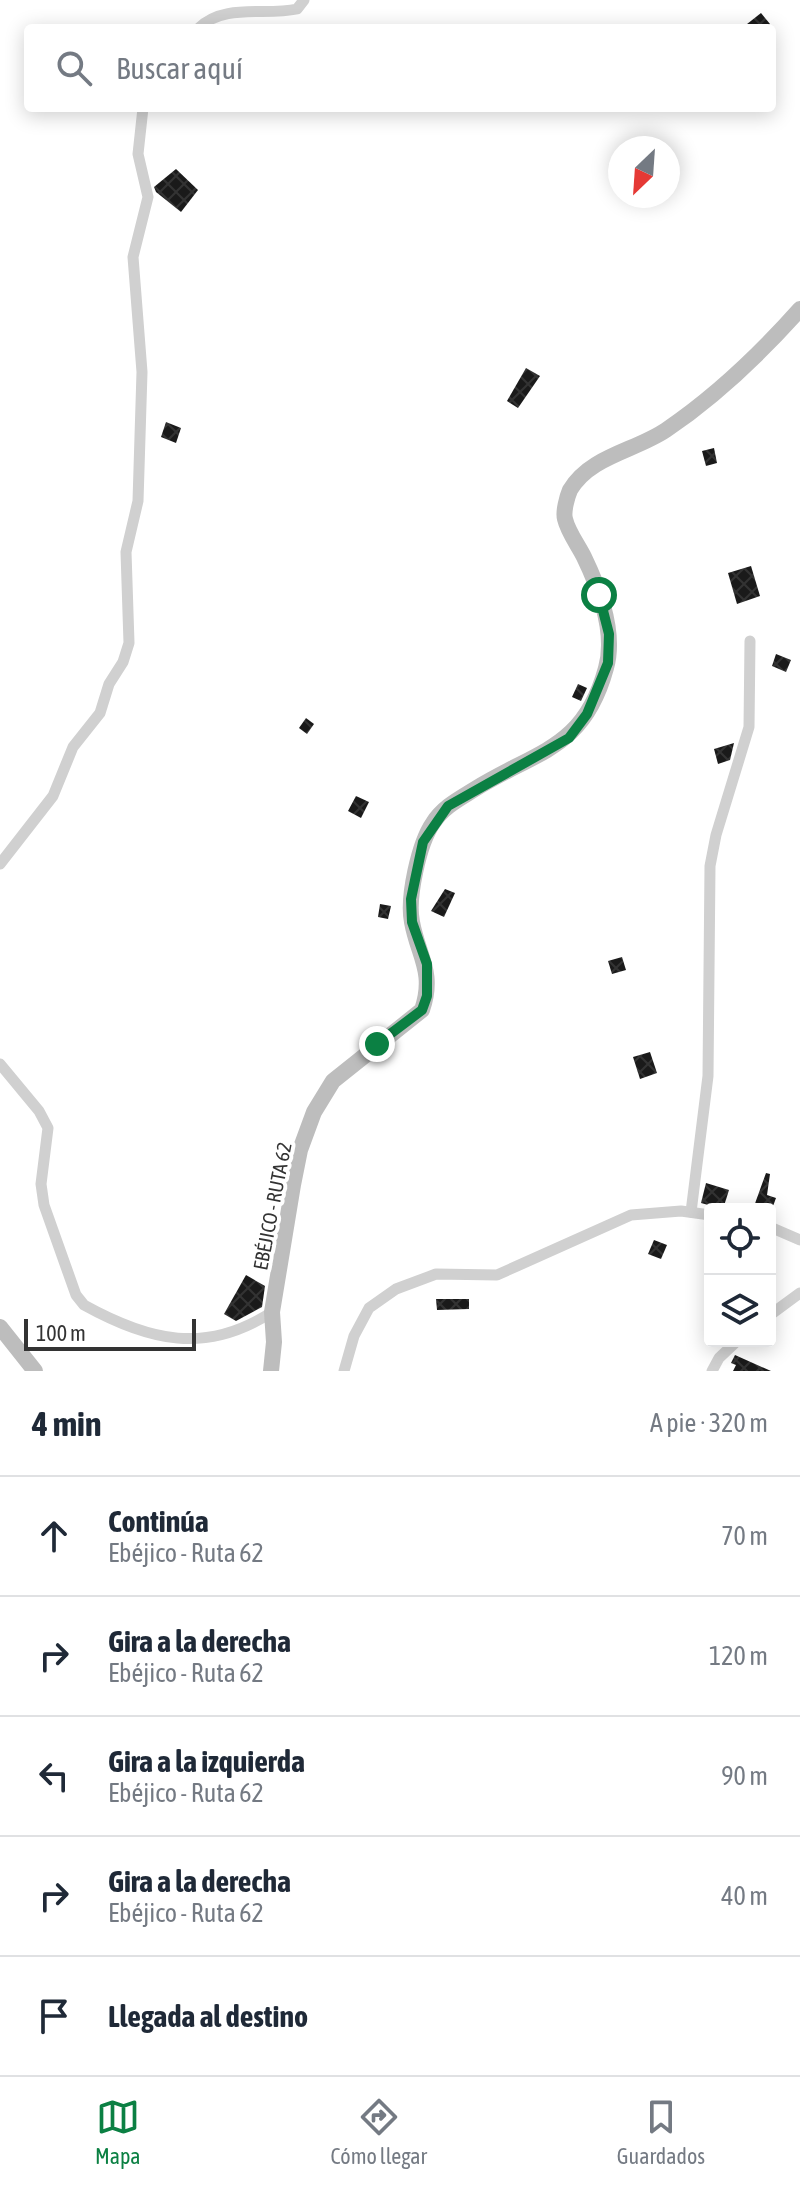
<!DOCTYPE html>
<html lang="es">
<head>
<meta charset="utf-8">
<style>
	:root { --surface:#fff; --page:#f6f6f7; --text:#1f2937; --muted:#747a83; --line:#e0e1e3; --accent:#0b8043 }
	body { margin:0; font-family:"Asap Condensed",sans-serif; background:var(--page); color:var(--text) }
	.controls { position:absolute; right:24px; bottom:24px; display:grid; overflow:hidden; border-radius:8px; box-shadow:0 4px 20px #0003 }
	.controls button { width:72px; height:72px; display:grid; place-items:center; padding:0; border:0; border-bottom:2px solid var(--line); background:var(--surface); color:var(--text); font:40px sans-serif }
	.compass { position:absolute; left:608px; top:136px; width:72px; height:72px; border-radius:50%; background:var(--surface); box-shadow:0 4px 20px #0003; rotate:205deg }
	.scale { position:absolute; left:24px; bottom:20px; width:172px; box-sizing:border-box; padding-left:8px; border:4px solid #333; border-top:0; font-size:22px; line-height:28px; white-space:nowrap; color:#333; -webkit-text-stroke:6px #fff; paint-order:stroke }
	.stop { position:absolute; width:24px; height:24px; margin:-18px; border:6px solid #0b8043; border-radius:50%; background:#fff }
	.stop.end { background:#0b8043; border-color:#fff; box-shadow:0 2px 8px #0008 }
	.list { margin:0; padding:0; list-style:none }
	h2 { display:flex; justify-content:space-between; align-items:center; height:104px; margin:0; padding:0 32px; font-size:34px }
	h2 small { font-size:26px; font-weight:400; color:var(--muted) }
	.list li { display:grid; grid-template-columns:52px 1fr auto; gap:24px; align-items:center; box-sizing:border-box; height:120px; padding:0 32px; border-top:2px solid var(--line) }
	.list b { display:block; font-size:30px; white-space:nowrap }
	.list p { margin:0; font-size:26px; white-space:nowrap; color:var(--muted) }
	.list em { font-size:26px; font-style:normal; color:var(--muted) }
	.icon { flex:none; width:44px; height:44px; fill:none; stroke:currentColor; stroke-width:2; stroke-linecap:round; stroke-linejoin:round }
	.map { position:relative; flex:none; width:800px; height:1371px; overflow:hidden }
	.search { position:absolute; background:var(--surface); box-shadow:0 4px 20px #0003; left:24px; right:24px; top:24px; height:88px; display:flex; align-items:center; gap:20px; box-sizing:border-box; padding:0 28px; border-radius:8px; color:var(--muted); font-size:30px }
	.sheet { height:704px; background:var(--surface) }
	nav { display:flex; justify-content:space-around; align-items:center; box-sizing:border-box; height:112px; border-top:2px solid var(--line); background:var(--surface); font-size:22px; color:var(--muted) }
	nav a { display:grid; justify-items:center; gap:4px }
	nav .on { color:var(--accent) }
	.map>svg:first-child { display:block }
	.building { fill:url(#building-cross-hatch) }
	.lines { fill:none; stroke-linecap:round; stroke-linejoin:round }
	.street { stroke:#d0d0d0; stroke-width:11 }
	.secondary { stroke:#bdbdbd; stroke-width:16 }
	.route { stroke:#0b8043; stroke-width:10 }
	.labels { text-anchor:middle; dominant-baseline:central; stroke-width:8; stroke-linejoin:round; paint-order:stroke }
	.street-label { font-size:20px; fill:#333; stroke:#fff }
</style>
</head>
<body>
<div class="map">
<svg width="800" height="1371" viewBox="0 0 800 1371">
	<defs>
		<pattern id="building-cross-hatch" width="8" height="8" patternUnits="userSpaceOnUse" patternTransform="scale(2)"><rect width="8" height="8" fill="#1a1a1a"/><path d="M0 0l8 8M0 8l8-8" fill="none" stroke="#333"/></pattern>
	</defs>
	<rect width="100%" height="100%" fill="#fff"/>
	<g class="building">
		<path d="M761,13L770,24L765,28H742Z"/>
		<path d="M176,169L198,190L181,212L156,192L154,187Z"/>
		<path d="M526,368L540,376L518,408L507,401Z"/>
		<path d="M166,422L181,428L176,443L161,437Z"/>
		<path d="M714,448L717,463L706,466L702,451Z"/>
		<path d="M751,566L760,596L737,604L728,573Z"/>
		<path d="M776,654L791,660L786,672L772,666Z"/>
		<path d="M578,684L587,688L581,701L572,697Z"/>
		<path d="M306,718L314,724L307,734L299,728Z"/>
		<path d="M734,743L730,760L718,764L714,749Z"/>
		<path d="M356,796L369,802L361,818L348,811Z"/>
		<path d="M445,889L455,893L444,917L431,911Z"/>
		<path d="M380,904L391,906L388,919L378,917Z"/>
		<path d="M622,957L626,970L612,974L608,961Z"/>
		<path d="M650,1052L657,1073L640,1079L633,1057Z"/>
		<path d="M766,1173L770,1174L767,1195L776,1198L772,1209H753Z"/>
		<path d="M706,1183L729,1190L723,1209L701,1203Z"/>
		<path d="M654,1240L667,1245L661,1259L648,1254Z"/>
		<path d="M246,1275L265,1286L262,1307L236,1321L224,1314Z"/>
		<path d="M436,1299H469V1309L437,1310Z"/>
		<path d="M735,1355L771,1371H733L736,1365L731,1363Z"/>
	</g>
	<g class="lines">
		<g class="street">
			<path d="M199,28C224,3 266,16 297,9L304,0"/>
			<path d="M0,864L53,796L73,747L100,713L109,684L123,662L129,643L126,552L138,501L142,372L133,257L148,197L138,154L143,108"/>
			<path d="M0,1064L39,1111L48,1128L41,1184L44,1205L76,1295L84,1305C149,1341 206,1355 272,1312"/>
			<path d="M691,1212L708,1076L710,866L716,835L749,727L750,641"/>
			<path d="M770,1227L800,1240"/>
			<path d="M770,1315L800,1293"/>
			<path d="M344,1371L354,1336L369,1308L396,1289L436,1274L497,1275L631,1215L681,1211L710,1215"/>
			<path d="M712,1371L719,1358L737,1341"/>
		</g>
		<g class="secondary">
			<path d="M0,1327L35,1371"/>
			<path d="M271,1371L274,1342L272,1312L293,1185L300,1150L314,1112L333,1081L422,1010C435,972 418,956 412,922C407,898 419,843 433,823C443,807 459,799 475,789C538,750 584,749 606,668C616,633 599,588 584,557C578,545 568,532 565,519C563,512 567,497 570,490C590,456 635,451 666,430C716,396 760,354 800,309"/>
		</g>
	</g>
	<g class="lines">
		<path class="route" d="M377,1044L422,1010L427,996V964L412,922L411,899L423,842L448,806L569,738L587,714L608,663L609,634L599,595"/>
	</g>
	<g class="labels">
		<g class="street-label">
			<text transform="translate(272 1206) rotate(-79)">EBÉJICO - RUTA 62</text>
		</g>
	</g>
</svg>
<div class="controls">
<button><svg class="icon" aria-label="locate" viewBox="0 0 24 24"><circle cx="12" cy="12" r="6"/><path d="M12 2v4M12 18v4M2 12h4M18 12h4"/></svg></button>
<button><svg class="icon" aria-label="layers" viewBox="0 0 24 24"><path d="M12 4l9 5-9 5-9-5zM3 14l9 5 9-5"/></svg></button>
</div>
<svg class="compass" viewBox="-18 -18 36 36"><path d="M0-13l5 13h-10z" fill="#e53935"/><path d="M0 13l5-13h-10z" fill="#747a83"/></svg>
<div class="scale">100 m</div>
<div class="stop" style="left:599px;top:595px"></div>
<div class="stop end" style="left:377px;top:1044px"></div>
<div class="search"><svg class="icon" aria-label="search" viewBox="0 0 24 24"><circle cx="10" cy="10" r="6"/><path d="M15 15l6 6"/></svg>Buscar aquí</div>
</div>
<section class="sheet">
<h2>4 min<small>A pie · 320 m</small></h2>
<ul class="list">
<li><svg class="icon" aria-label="ahead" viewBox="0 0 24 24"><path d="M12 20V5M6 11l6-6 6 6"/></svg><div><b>Continúa</b><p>Ebéjico - Ruta 62</p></div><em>70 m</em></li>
<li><svg class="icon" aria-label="right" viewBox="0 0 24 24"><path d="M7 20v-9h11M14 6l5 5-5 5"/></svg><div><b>Gira a la derecha</b><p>Ebéjico - Ruta 62</p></div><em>120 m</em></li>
<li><svg class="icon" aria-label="left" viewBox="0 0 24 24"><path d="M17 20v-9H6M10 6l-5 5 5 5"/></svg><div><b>Gira a la izquierda</b><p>Ebéjico - Ruta 62</p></div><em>90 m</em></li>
<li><svg class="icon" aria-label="right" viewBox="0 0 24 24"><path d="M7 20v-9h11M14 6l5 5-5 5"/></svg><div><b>Gira a la derecha</b><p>Ebéjico - Ruta 62</p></div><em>40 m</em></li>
<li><svg class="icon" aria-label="arrive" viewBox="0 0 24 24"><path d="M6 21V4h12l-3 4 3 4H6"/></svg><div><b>Llegada al destino</b></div></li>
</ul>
</section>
<nav>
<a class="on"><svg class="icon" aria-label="map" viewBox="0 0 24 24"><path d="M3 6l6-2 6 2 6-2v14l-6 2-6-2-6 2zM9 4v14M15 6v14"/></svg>Mapa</a>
<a><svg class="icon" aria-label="directions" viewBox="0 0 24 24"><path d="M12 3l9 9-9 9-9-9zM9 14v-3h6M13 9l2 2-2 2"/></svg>Cómo llegar</a>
<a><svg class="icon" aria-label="saved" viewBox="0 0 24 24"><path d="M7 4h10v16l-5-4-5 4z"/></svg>Guardados</a>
</nav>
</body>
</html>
